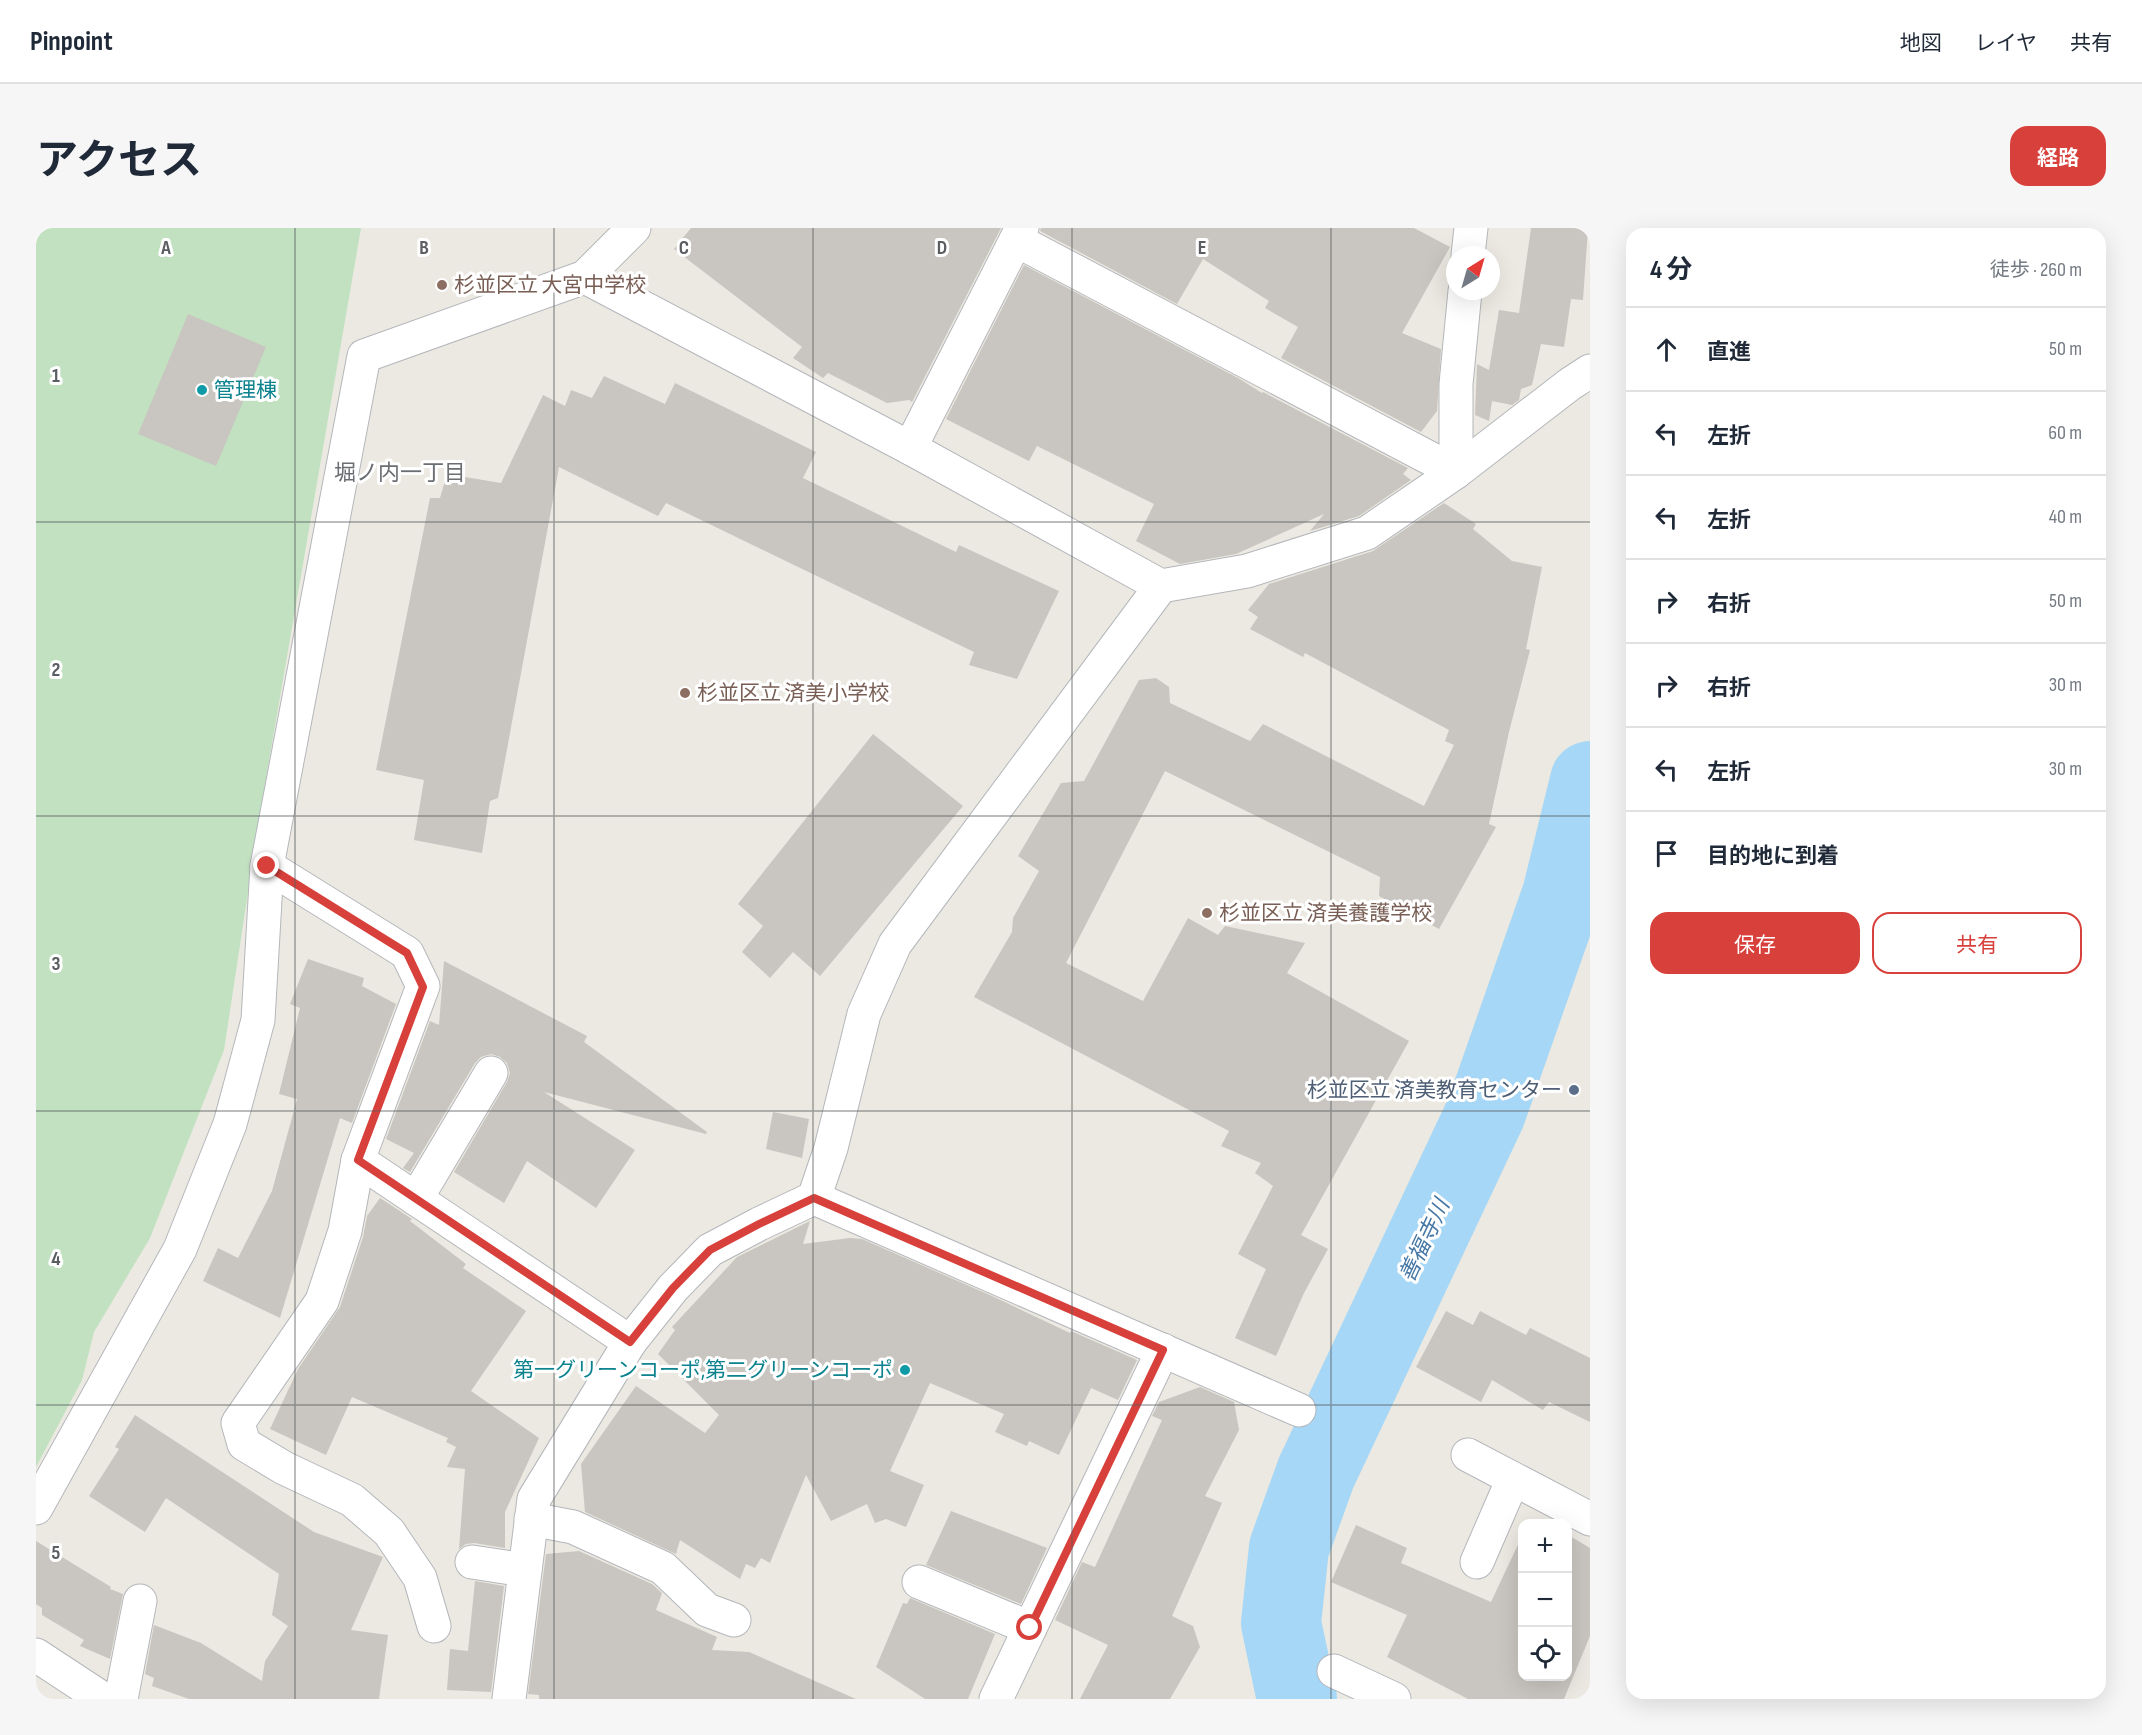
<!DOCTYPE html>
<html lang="ja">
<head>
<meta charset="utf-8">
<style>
	:root { --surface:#fff; --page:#f6f6f7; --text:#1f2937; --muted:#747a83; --line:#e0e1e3; --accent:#d8413b }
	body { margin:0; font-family:"Sofia Sans Condensed","Noto Sans JP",sans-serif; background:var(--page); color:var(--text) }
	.controls { position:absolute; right:18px; bottom:18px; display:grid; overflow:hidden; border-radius:12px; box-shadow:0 6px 24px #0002 }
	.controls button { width:54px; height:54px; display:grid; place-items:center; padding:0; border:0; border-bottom:2px solid var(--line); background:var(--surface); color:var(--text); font:30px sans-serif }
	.compass { position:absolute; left:1410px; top:18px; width:54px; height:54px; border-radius:50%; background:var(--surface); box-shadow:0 6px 24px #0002; rotate:37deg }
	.stop { position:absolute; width:18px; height:18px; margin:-14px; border:4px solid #d8413b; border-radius:50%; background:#fff }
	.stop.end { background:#d8413b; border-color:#fff; box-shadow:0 2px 6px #0008 }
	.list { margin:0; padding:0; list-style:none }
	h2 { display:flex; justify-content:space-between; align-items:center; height:78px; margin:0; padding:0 24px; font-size:26px }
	h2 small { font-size:20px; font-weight:400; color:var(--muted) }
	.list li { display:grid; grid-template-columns:39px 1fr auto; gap:18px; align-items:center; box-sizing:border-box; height:84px; padding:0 24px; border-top:2px solid var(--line) }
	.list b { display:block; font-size:22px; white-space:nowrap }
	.list em { font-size:20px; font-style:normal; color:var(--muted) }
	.actions { display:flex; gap:12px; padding:18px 24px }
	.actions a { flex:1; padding:14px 0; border:2px solid var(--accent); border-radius:18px; text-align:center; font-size:21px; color:var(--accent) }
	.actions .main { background:var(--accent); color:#fff }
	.icon { flex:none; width:33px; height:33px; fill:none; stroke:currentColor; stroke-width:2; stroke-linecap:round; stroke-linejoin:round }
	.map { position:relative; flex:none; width:1554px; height:1471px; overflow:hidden; border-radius:18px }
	header { display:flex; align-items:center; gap:36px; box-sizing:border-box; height:84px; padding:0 30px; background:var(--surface); border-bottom:2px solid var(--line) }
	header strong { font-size:28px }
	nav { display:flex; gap:33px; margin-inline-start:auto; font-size:21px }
	.intro { display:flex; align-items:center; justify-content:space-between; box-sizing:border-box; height:144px; padding:0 36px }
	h1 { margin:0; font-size:42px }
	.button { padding:15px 27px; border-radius:18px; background:var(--accent); color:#fff; font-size:21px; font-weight:700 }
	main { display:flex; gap:36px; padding:0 36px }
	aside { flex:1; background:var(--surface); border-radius:18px; box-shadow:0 6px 24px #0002 }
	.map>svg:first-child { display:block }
	.green { fill:#c1e1c0 }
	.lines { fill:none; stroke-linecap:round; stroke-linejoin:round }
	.river { stroke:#a6d7f6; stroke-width:80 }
	.building { fill:#c9c5c0 }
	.minor-casing { stroke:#b4b7bb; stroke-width:35 }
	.minor { stroke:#fff; stroke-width:33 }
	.route { stroke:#d8413b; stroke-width:8 }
	.grid { fill:none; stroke:#5a5d61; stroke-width:1.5; stroke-opacity:0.55 }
	.education-dot { fill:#8d6e63; stroke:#fff; stroke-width:2 }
	.culture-dot { fill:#0f9aa8; stroke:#fff; stroke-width:2 }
	.service-dot { fill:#5c6f8a; stroke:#fff; stroke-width:2 }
	.labels { text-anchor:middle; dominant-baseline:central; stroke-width:6; stroke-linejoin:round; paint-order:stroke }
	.education-label { font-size:21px; fill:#785e54; stroke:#fff; text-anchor:start }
	.culture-label { font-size:21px; fill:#0d838f; stroke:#fff; text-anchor:start }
	.service-label { font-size:21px; fill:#4e5e75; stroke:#fff; text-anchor:end }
	.neighbourhood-label { font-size:22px; fill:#6b6f73; stroke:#fff }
	.water-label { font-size:22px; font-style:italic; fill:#4678a6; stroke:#fff }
	.grid-label { font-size:20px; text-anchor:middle; font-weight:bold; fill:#5a5d61; stroke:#fff; stroke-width:6; stroke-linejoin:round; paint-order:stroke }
</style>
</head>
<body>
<header>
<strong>Pinpoint</strong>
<nav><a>地図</a><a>レイヤ</a><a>共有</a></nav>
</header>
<div class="intro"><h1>アクセス</h1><a class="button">経路</a></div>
<main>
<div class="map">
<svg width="1554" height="1471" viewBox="0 0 1554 1471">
	<rect width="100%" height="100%" fill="#ebe9e1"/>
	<path class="green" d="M0,0H325L225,579L188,822L114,1010L58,1104L46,1152L0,1239Z"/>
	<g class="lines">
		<path class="river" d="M1261,1471L1245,1395L1253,1320L1280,1245L1450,884L1526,667L1554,553"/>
	</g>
	<g class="building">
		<path d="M655,0H965L876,174L873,172L851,175L792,145L787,150L757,130L766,119L638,21Z"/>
		<path d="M1005,0H1378L1414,19L1366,105L1405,121L1401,183L1385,204L1245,130L1262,99L1229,80L1233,73L1167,31L1141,76L1004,3Z"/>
		<path d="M1495,0H1552L1547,72L1535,71L1528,119L1505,116L1496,157L1485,161L1483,172L1476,177L1456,173L1453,193L1439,187L1441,136L1453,142L1463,82L1483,85Z"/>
		<path d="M988,37L1202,150L1226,165L1227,164L1372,240L1367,246L1375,252L1323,288L1274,303L1288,286L1200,326L1144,336L1100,313L1118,276L1001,218L993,233L910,191Z"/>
		<path d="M152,86L230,119L180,238L102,206Z"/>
		<path d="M568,148L629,176L639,155L780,224L767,250L920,324L923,317L1023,363L981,451L933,437L938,424L630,275L622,288L523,239L462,570L454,573L446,625L378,612L388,552L340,542L394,270H404L411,246L465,255L507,167L529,178L535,162L556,170Z"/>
		<path d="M1408,275L1440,296L1437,301L1476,333L1506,339L1490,421L1494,422L1473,504L1453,596L1460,599L1403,701L1343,668L1344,649L1129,543L1030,735L1107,773L1152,690L1182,707L1189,698L1269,715L1251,745L1373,813L1265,1007L1292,1021L1268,1065L1240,1128L1199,1110L1230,1041L1202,1026L1237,958L1219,945L1225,935L1185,918L1193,903L938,769L976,704L977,690L1003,643L982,628L1025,555L1048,553L1103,452L1120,450L1133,459L1134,475L1214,513L1227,496L1388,578L1418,517L1409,513L1413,502L1269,425L1267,429L1214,401L1222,389L1212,382L1233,356L1337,323Z"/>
		<path d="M837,506L927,578L784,748L757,724L734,750L706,724L727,698L702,676Z"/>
		<path d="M272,731L328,750L326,758L360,776L316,895L304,890L244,1090L167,1053L182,1020L202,1030L236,963L261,871L243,866L264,780L254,776Z"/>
		<path d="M408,733L551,808L548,814L671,904L670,906L508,864L599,922L560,980L491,933L468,975L418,944L471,854L474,845L471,835L464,829L455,826L445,829L439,835L374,944L367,940L378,925L350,911L394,793L403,797Z"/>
		<path d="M737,884L773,891L766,930L730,921Z"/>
		<path d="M344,970L376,991L374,993L430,1036L427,1040L490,1083L435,1163L503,1210L469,1284V1320L438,1315L430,1316L423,1321L429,1241L411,1239L420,1219L410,1214L412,1210L316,1169L290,1227L234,1201L262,1141L304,1079L327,1009L331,988Z"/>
		<path d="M774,993L767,1016L814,1010L826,1011L956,1068L1034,1105L1035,1103L1101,1132L1082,1172L1055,1160L1023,1227L993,1213L991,1218L959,1204L968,1186L894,1155L854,1243L888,1257L870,1299L850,1291L839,1295L831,1276L795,1293L770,1247L734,1335L725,1330L719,1340L710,1336L704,1351L644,1312L640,1326L549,1284L545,1236L600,1158L669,1205L683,1187L622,1126L639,1102L636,1099L701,1029Z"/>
		<path d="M1410,1083L1437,1097L1444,1083L1490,1107L1494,1100L1554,1130V1194L1513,1174L1507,1182L1456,1152L1445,1174L1380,1139Z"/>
		<path d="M1164,1159L1198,1174L1203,1202L1169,1268L1186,1275L1136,1388L1157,1398L1164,1419L1134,1471H1044L1072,1417L1019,1392L1046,1334L1059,1339L1126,1192L1116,1188L1123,1174Z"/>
		<path d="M99,1187L278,1304L347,1329L315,1402L352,1407L343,1471H153L116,1458L118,1450L109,1446L118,1397L165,1415L226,1453L229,1433L252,1398L236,1387L243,1346L130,1270L109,1304L53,1268L83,1221L79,1219Z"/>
		<path d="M915,1283L1011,1320L985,1376L890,1337Z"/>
		<path d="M1320,1297L1371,1320L1365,1335L1455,1374L1486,1308V1449H1532V1307L1554,1320V1408L1528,1471H1432L1351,1429L1371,1387L1295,1354Z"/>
		<path d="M0,1313L75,1359L74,1361L87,1366L74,1431L44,1418L48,1412L6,1387V1380L0,1376Z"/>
		<path d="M543,1323L616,1356L626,1365L620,1382L681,1409L676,1422L713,1424L820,1471H503V1467L492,1466L510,1326Z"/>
		<path d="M439,1353L468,1358L455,1464L411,1462L414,1421L432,1423Z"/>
		<path d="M874,1370L959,1406L932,1471H889L840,1439L867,1375L871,1376Z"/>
	</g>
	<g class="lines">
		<defs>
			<g id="minor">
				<path d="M980,12L1420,244V156L1429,63"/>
				<path d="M1432,27L1435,0"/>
				<path d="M549,49L874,220L1125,358L1211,343L1331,305L1420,244L1534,156L1554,143"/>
				<path d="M874,220L986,0"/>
				<path d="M231,638L371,725L387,758L322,932L309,1003L286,1073L202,1195L208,1216L248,1240L316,1272L353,1304L384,1350L398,1398"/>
				<path d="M322,932L594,1114"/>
				<path d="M778,970L1263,1182"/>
				<path d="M380,971L455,845"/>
				<path d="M1432,1227L1554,1291"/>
				<path d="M0,1280L144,1021L194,896L222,792L231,638L328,128L549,49L598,0"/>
				<path d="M495,1291L537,1299L627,1340L671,1382L698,1392"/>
				<path d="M436,1334L489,1342"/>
				<path d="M1441,1334L1477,1251"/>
				<path d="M883,1354L994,1400"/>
				<path d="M0,1427L67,1471"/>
				<path d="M1298,1443L1358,1471"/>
				<path d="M85,1471L104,1373"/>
				<path d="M473,1471L498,1271L594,1114L637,1060L674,1022L723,996L778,970L795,920L828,786L859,716L1125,358"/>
				<path d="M960,1471L1127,1122"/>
			</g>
		</defs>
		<use href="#minor" class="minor-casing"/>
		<use href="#minor" class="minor"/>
	</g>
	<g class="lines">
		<path class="route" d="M231,638L371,725L387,759L322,932L594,1114L637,1060L674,1022L723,996L778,970L1127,1122L994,1400"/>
	</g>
	<path class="grid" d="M259,0V1471M518,0V1471M777,0V1471M1036,0V1471M1295,0V1471M0,294H1554M0,588H1554M0,883H1554M0,1177H1554"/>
	<g class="education-dot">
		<circle cx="406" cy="57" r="6"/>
		<circle cx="649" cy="465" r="6"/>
		<circle cx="1171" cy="685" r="6"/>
	</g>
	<g class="culture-dot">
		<circle cx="166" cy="162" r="6"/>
		<circle cx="869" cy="1142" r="6"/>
	</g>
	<circle class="service-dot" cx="1538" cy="862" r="6"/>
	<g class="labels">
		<g class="education-label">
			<text x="418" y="57">杉並区立 大宮中学校</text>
			<text x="661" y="465">杉並区立 済美小学校</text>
			<text x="1183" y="685">杉並区立 済美養護学校</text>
		</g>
		<g class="culture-label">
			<text x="178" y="162">管理棟</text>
			<text x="857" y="1142" text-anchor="end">第一グリーンコーポ,第二グリーンコーポ</text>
		</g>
		<g class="service-label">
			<text x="1526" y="862">杉並区立 済美教育センター</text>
		</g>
		<g class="neighbourhood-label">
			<text x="364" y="245">堀ノ内一丁目</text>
		</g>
		<g class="water-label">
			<text transform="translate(1389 1013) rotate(-65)">善福寺川</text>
		</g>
	</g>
	<g class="grid-label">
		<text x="130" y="26">A</text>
		<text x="388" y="26">B</text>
		<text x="648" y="26">C</text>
		<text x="906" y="26">D</text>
		<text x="1166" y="26">E</text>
		<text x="20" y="154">1</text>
		<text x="20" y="448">2</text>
		<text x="20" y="742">3</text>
		<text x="20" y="1037">4</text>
		<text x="20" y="1331">5</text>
	</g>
</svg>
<div class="controls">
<button>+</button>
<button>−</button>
<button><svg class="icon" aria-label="locate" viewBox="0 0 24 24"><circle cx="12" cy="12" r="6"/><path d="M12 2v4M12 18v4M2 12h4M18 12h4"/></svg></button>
</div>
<svg class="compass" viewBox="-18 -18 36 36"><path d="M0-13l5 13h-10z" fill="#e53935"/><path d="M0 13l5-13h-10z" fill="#747a83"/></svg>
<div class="stop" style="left:994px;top:1400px"></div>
<div class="stop end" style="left:231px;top:638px"></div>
</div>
<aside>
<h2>4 分<small>徒歩 · 260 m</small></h2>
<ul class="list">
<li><svg class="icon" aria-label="ahead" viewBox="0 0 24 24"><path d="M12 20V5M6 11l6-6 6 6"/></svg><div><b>直進</b></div><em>50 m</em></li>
<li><svg class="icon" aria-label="left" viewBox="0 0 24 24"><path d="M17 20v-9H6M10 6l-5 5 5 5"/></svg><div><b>左折</b></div><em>60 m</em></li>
<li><svg class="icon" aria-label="left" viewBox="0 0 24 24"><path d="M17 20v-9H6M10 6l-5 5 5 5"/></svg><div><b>左折</b></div><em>40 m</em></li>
<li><svg class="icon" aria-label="right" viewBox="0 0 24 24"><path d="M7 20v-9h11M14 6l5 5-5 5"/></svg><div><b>右折</b></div><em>50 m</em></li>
<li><svg class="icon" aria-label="right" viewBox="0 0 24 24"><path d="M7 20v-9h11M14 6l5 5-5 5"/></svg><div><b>右折</b></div><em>30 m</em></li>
<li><svg class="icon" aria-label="left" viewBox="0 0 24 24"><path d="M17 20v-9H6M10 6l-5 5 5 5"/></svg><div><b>左折</b></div><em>30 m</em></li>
<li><svg class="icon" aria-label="arrive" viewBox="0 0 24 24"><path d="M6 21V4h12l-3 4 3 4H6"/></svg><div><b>目的地に到着</b></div></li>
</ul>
<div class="actions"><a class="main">保存</a><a>共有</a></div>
</aside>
</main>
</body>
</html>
